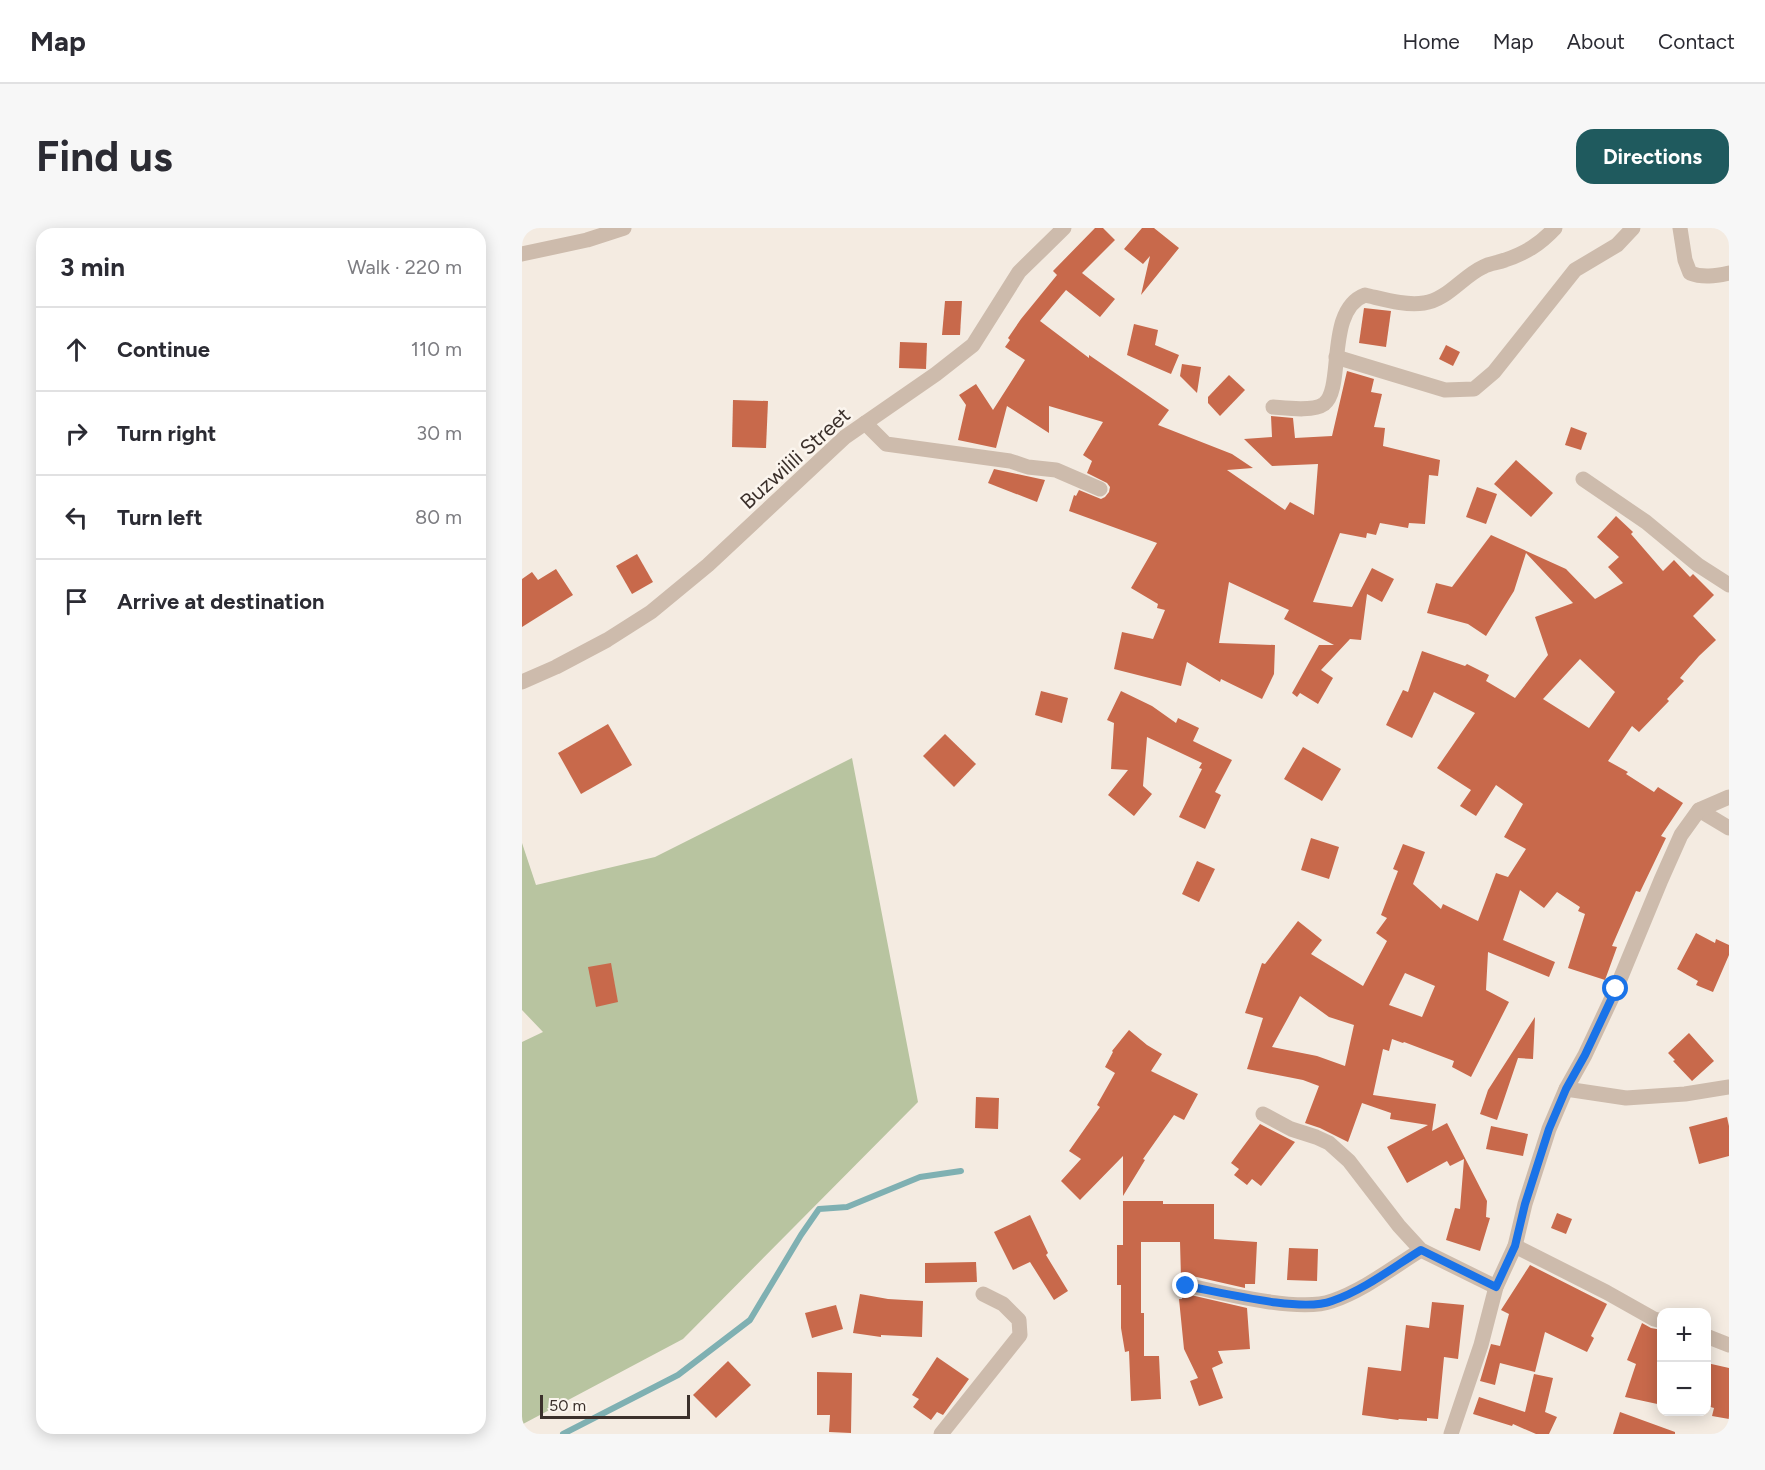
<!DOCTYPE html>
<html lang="en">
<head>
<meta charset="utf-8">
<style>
	:root { --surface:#fff; --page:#f7f7f7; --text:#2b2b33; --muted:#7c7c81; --line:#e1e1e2; --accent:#1f5a5e }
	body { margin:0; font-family:Figtree,sans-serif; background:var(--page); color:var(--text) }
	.controls { position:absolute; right:18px; bottom:18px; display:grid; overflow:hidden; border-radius:12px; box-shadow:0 3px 15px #0003 }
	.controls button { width:54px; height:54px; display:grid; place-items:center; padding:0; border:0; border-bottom:2px solid var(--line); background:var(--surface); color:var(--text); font:30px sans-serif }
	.scale { position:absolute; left:18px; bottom:15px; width:150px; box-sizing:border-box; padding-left:6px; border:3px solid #3b302b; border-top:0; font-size:16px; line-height:21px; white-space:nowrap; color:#3b302b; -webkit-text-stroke:4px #fbf5ee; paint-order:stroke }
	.stop { position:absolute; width:18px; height:18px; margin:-14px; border:4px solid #1a73e8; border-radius:50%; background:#fff }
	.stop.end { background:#1a73e8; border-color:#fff; box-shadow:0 2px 6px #0008 }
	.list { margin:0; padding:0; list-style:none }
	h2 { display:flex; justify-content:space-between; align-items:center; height:78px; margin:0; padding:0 24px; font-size:26px }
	h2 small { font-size:20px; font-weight:400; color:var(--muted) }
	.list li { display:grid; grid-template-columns:39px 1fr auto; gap:18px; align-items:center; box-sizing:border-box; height:84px; padding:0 24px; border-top:2px solid var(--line) }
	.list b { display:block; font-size:22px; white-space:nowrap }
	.list em { font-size:20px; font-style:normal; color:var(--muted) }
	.icon { flex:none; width:33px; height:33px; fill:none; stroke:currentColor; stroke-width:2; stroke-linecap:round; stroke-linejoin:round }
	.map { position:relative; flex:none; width:1207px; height:1206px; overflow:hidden; border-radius:18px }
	header { display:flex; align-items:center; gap:36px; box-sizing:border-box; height:84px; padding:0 30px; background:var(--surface); border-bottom:2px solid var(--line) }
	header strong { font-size:28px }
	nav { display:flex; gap:33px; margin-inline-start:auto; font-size:21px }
	.intro { display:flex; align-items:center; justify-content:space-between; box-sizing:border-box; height:144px; padding:0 36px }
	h1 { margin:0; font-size:42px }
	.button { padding:15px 27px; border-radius:18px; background:var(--accent); color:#fff; font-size:21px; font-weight:700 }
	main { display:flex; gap:36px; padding:0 36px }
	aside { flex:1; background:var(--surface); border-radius:18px; box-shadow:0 3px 15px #0003 }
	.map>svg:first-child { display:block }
	.green { fill:#b8c4a0 }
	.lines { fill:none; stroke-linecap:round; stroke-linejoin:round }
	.stream { stroke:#7fb0b2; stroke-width:6 }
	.building { fill:#c8694b; fill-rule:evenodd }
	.minor { stroke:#cdbbac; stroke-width:15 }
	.route { stroke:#1a73e8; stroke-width:8 }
	.labels { text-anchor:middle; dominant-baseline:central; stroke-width:5; stroke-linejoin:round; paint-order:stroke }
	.street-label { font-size:21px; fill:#3b302b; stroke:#fbf5ee }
</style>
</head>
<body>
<header>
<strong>Map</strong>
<nav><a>Home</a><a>Map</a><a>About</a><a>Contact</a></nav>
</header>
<div class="intro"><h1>Find us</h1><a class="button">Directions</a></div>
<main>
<aside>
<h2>3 min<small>Walk · 220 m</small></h2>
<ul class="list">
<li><svg class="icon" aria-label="ahead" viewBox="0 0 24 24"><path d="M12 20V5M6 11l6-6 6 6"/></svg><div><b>Continue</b></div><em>110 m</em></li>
<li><svg class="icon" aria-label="right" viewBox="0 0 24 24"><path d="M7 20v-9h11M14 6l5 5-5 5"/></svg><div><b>Turn right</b></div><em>30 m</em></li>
<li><svg class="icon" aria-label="left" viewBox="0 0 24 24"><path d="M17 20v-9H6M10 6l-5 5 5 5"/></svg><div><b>Turn left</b></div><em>80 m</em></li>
<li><svg class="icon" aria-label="arrive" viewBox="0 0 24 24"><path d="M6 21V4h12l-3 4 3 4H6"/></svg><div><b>Arrive at destination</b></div></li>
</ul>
</aside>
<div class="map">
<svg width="1207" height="1206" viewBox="0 0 1207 1206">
	<rect width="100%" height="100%" fill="#f4ebe1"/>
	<path class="green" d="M330,530L396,874L161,1111L1,1196L0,1195V814L21,804L0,782V615L14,657L133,629Z"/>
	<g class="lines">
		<path class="stream" d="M41,1206L156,1147L228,1092L279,1007L297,981L325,979L398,949L439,943"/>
	</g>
	<g class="building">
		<path d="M573,0H581L593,12L560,45L593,71L578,89L544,62L518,93L567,130V127L647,182L636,197L710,226L731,240L705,242L763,282L768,274L792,287L796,236L750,238L722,211L750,209L749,188L771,190L773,210L810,208L825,143L852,151L849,164L860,166L852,199L863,200L861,218L918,232L916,248L907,247L903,296L887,295L886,300L858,295L854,307L845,305L844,310L818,305L791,374L830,379L850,340L872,351L860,374L845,366L839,412L828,411L799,442L811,450L796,476L778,465L775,469L770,465L797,417H812L762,391L767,382L707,354L697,415L753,417L752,446L740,471L699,451L698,454L665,434L659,458L592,441L600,404L631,411L643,382L635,380L636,376L609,360L635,315L547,283L552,267L554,268L557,262L579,271L583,269L587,264L588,259L585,255L565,245L570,233L561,227L581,194L527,178V205L485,178L474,220L436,212L444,177L437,167L454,156L471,182L503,132L483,119L488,112L486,110L499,91L535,47L531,43Z"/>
		<path d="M620,0H632L657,20L619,67L628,28L621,36L602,21Z"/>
		<path d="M423,73H440L438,107H420Z"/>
		<path d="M842,80L869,83L864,119L837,115Z"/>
		<path d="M612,96L636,102L633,117L657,127L649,146L605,127Z"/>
		<path d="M378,114L405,115L404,141L377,140Z"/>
		<path d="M924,117L938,124L931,138L917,131Z"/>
		<path d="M660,136L679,139L675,165L658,148Z"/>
		<path d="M707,147L723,162L698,188L686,175V169Z"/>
		<path d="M211,172L246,173L244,220L210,219Z"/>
		<path d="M1049,199L1065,205L1059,222L1043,217Z"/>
		<path d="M994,232L1031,265L1009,289L972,256Z"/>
		<path d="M472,241L523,252L515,274L466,255Z"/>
		<path d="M955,259L975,266L964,296L944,289Z"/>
		<path d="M1094,288L1111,304L1109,306L1141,343L1152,332L1168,349L1171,346L1192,367L1171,388L1194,412L1177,428L1158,450L1162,453L1145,471L1147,473L1117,504L1110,498L1086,533L1106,544L1104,546L1132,564L1136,559L1161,575L1139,608L1144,610L1118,664L1114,663L1090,718L1095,719L1083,752L1046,740L1063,686L1056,683L1058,679L1035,664L1022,680L998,662L981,712L1033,734L1027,749L966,724L964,762L987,774L949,849L930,839L932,833L882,814L881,815L870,811L867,823L861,821L851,867L914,876L910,903L925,895L965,973L964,989L968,990L958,1023L924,1012L933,980L938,981L942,931L928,938L925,933L885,955L865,919L906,897L868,891L869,885L840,875L826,914L798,900L783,895L797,858L781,852L725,841L741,790L723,785L740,735L743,736L776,693L800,712L789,726L841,758L865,713L854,705L865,690L859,687L876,643L871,641L881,616L903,624L891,656L919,681L921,676L956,693L974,645L986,649L1004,621L982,609L1001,576L974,557L954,588L938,578L949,562L915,540L953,485L912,464L890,510L864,497L881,462L886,464L900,423L943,438L945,436L967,447L964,453L993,470L1026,427L1013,389L1051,375L1004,325L992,363L964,408L946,396L905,385L914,355L930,359L969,307L1044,341L1073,371L1101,355L1086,339L1097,329L1075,309ZM1058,431L1093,464L1067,500L1021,471ZM883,745L913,758L900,789L867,777ZM778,768L807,789L832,797L823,838L795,828L750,819Z"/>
		<path d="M115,326L131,354L110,366L94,338Z"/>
		<path d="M34,341L51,367L0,399V351L10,344L16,352Z"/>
		<path d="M519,463L546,470L540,495L513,487Z"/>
		<path d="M599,463L630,478L654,495L656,490L677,500L671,513L710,532L693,564L699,567L683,601L657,589L680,541L677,540L680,535L625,509L621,558L630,566L612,588L586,567L606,542L589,541L592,495L585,492Z"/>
		<path d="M86,496L110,537L59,566L36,525Z"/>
		<path d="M423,506L454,536L432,559L401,528Z"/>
		<path d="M781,519L819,541L800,573L762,551Z"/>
		<path d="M789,610L817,619L807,651L779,642Z"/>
		<path d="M675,633L693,641L677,674L660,666Z"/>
		<path d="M1174,705L1193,715L1194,711L1207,717V727L1191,764L1174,757L1176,753L1155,741Z"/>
		<path d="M89,735L96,774L74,779L66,739Z"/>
		<path d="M1013,789L1011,831L996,830L975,892L958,886L966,862Z"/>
		<path d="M607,802L625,817L640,826L629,843L676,866L662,892L652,887L621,931L623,932L601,968V928L558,972L539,953L559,931L547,923L578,879L575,877L593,845L583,839L591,824L590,823Z"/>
		<path d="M1167,805L1192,833L1170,853L1151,833L1153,832L1146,825Z"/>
		<path d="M454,869L477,870L476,901L453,900Z"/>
		<path d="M1205,889L1207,898V928L1177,936L1167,899Z"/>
		<path d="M738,896L773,914L739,958L730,951L725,957L712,947L717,941L709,935Z"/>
		<path d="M969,898L1006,906L1001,928L964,921Z"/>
		<path d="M601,973H641V976H692V1011L735,1014L733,1056H723V1060L666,1047L659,1049L658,1014H619V1085H622V1128H637L639,1171L609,1173L607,1123L603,1124L599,1100V1057H595V1017H601Z"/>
		<path d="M1035,985L1050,991L1044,1006L1029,1000Z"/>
		<path d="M508,987L526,1025L524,1027L546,1063L532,1072L508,1034L491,1042L472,1004Z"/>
		<path d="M767,1020L796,1021L795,1053L765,1052Z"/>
		<path d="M454,1034L455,1054L403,1055V1035Z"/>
		<path d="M1008,1037L1085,1076L1069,1108L1072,1110L1065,1124L1023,1104L1013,1144L978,1135L973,1157L958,1153L969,1116L978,1118L987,1086L979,1082Z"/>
		<path d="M660,1065L725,1080L728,1121L696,1123L701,1135L690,1140L701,1170L677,1178L668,1153L676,1150L662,1121L657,1071H660Z"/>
		<path d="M338,1066L366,1071L401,1073L400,1109L359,1107V1109L331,1105Z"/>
		<path d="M910,1074L942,1077L936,1131L922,1129L916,1191L905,1190V1193L877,1191L876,1192L840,1187L846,1139L879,1143L884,1097L907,1100Z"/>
		<path d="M314,1077L321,1101L290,1110L283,1085Z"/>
		<path d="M1120,1095L1129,1100L1140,1102V1177L1103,1169L1114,1136L1105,1132Z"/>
		<path d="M415,1129L447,1151L421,1187L415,1184L409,1192L391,1179L397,1171L390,1167Z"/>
		<path d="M206,1133L229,1157L194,1190L171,1167Z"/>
		<path d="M1185,1135L1207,1140V1191L1190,1188L1192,1180L1185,1178Z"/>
		<path d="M295,1144L330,1145L329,1205L307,1204L308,1187H295Z"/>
		<path d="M1012,1146L1031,1150L1023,1184L1035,1189L1027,1206H1014L991,1196L990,1198L951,1186L957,1169L1003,1184Z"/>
		<path d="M1098,1184L1153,1204V1206H1091Z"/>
	</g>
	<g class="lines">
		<g class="minor">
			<path d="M1158,0L1163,32L1168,45C1181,50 1193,48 1207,45"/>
			<path d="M0,26L65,12L102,0"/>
			<path d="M814,129L923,162L952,161L972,144L1053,42L1095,17L1111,0"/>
			<path d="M751,179C764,180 791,184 802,176C823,160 803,82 843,67C861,71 883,78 902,75C925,72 941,48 961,39C968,35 976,35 983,32C1004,25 1018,16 1033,0"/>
			<path d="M343,195L364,216L488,233L506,239L534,242L578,261"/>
			<path d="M1061,251L1124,294L1176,337L1207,357"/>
			<path d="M0,454L34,439L85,412L129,384L186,337L323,209L414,146L451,117L497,44L542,0"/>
			<path d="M1177,582L1207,600"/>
			<path d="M1044,861L1104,870L1163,866L1207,859"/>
			<path d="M741,886L769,901L794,909L807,915L827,933L877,998L899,1022L974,1059"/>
			<path d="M993,1018L1084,1064L1132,1091L1140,1093"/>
			<path d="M664,1057C699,1065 778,1085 810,1073C842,1062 870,1040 899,1022"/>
			<path d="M1184,1108L1207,1117"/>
			<path d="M419,1206L498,1107L497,1092L481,1076L461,1066"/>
			<path d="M929,1206L959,1117L974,1059L993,1018L1003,976L1027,901L1044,861L1063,827L1094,761L1139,652L1159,607L1177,582L1207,569"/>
		</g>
	</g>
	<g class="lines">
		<path class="route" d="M664,1058C698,1064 779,1085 810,1073C842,1062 870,1040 899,1022L974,1059L993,1018L1003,976L1027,901L1044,861L1063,827L1094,761"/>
	</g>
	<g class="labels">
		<g class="street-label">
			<text transform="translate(273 230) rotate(-42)">Buzwilili Street</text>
		</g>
	</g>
</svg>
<div class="controls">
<button>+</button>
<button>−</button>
</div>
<div class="scale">50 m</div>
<div class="stop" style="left:1094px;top:761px"></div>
<div class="stop end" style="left:664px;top:1058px"></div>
</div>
</main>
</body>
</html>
